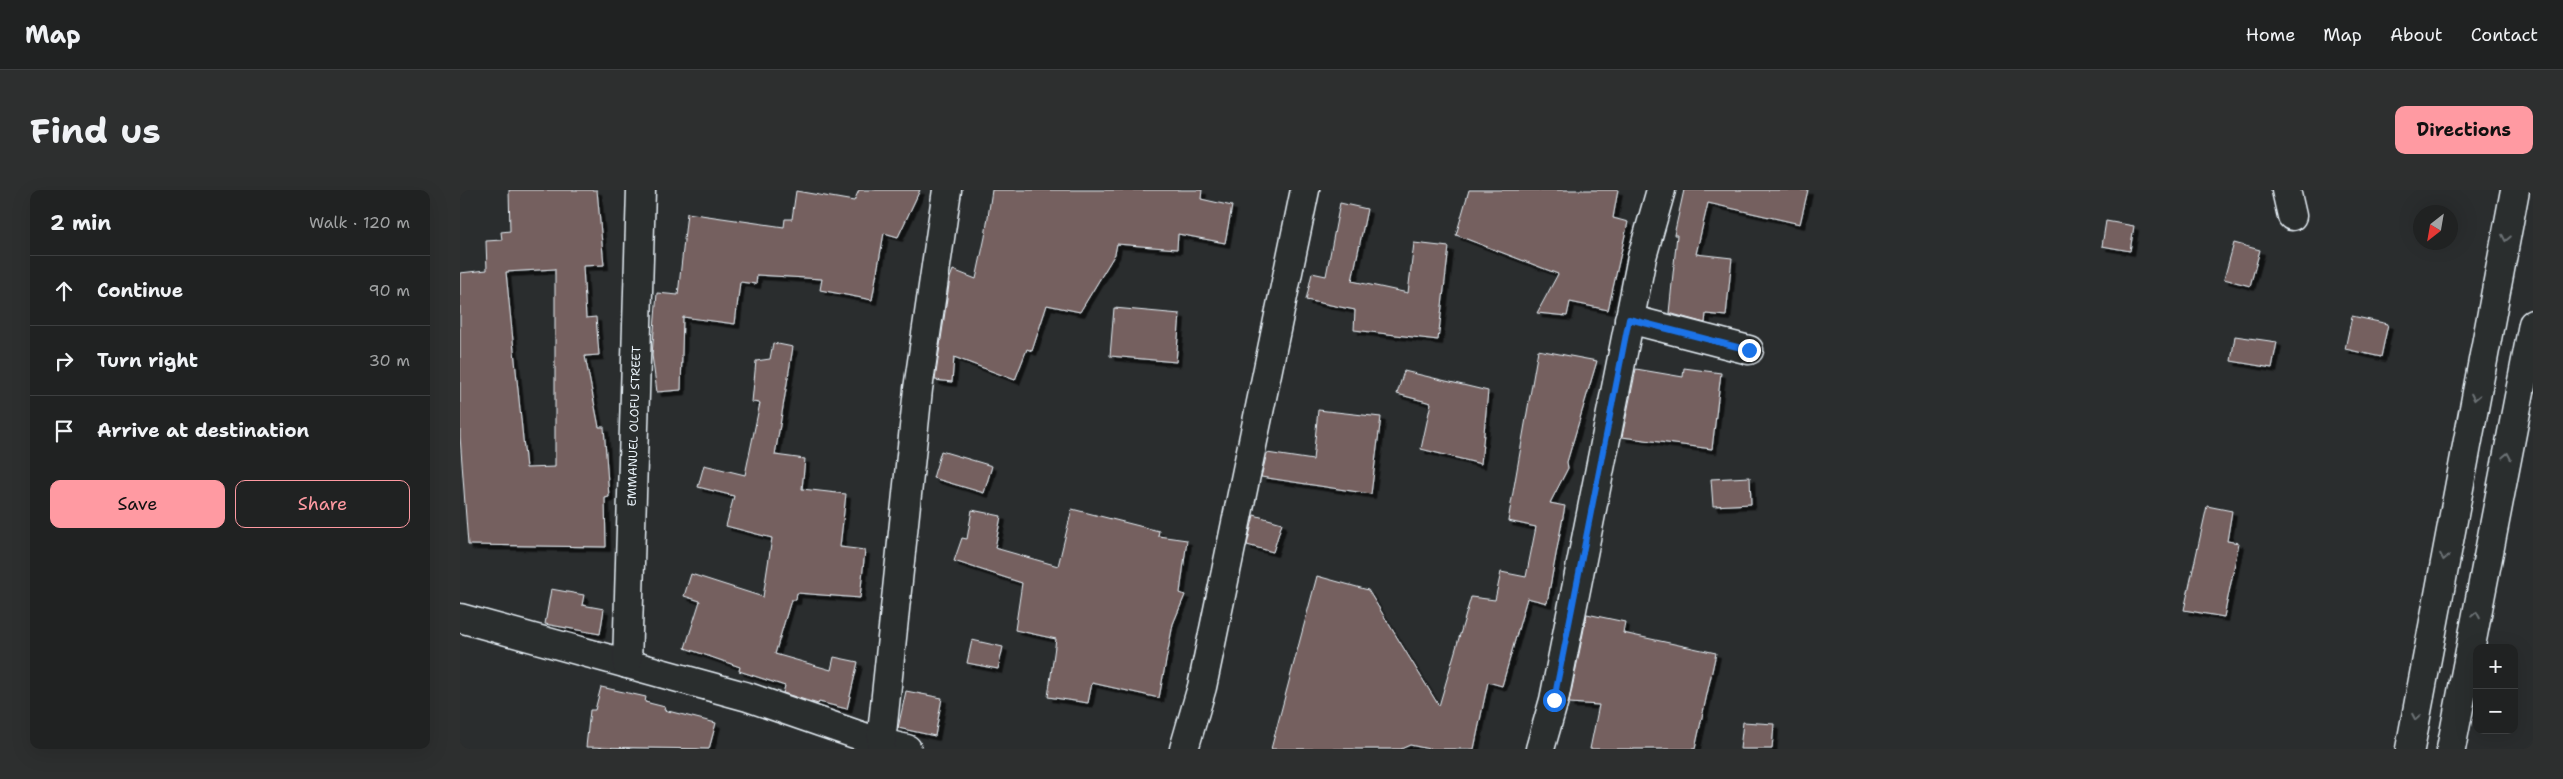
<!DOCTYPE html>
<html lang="en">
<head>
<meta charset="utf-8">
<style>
	:root { --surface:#202222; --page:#2d2f2f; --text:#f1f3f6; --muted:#a2a4a5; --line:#3d3f40; --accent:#ff9aa2 }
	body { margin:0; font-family:"Shantell Sans",sans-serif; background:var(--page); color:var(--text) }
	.controls { position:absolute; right:15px; bottom:15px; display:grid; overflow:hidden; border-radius:10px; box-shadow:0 5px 20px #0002 }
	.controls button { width:45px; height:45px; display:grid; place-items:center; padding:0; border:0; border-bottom:1px solid var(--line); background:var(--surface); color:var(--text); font:25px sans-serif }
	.compass { position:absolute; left:1953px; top:15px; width:45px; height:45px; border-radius:50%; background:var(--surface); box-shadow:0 5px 20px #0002; rotate:211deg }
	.stop { position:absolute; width:15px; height:15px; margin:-11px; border:4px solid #1a73e8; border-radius:50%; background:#fff }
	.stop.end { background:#1a73e8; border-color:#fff; box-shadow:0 1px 5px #0008 }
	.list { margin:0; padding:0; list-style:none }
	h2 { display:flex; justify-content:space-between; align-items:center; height:65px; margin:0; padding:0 20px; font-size:21px }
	h2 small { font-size:16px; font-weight:400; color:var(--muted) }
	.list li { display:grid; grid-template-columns:32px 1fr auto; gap:15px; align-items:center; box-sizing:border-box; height:70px; padding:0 20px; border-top:1px solid var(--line) }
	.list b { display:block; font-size:19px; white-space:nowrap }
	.list em { font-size:16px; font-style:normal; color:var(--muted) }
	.actions { display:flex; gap:10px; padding:15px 20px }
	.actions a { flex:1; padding:11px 0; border:1px solid var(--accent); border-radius:10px; text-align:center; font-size:18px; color:var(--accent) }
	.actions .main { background:var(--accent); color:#111 }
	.icon { flex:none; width:28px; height:28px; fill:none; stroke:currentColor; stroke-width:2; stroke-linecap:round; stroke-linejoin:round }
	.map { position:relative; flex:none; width:2073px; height:559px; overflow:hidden; border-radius:10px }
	header { display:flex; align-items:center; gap:30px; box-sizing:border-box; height:70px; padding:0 25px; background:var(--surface); border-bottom:1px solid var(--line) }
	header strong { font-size:24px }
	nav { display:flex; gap:28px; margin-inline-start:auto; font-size:18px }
	.intro { display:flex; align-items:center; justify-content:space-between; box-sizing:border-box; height:120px; padding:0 30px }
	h1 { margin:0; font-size:35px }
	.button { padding:12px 22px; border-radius:10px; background:var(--accent); color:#111; font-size:18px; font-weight:700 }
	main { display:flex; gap:30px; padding:0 30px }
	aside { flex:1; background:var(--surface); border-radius:10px; box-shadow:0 5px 20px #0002 }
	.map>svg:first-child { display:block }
	.building { fill:#74615f; stroke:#e8f1f8; fill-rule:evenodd; filter:url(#shadow) }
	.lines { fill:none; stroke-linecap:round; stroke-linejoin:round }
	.minor-casing { stroke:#e8f1f8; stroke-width:31 }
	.major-casing { stroke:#e8f1f8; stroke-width:31 }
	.minor { stroke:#2a2d2e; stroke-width:28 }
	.major { stroke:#2a2d2e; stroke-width:28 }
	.oneway { stroke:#6c7275 }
	.route { stroke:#1a73e8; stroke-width:6 }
	.labels { text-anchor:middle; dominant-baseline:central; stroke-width:4; stroke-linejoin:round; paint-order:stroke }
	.street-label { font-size:12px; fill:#e8f1f8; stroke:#2a2d2e }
</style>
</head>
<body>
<header>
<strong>Map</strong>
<nav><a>Home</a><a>Map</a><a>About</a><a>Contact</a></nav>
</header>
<div class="intro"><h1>Find us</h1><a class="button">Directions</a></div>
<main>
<aside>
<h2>2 min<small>Walk · 120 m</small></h2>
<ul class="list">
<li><svg class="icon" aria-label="ahead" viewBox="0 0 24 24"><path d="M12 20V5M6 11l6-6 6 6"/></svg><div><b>Continue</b></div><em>90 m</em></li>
<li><svg class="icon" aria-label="right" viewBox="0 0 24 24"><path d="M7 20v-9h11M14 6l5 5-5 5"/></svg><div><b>Turn right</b></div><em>30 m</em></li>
<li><svg class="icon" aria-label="arrive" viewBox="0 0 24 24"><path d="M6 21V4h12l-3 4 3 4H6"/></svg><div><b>Arrive at destination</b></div></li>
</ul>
<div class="actions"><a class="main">Save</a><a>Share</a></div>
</aside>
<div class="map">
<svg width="2073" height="559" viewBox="0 0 2073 559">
	<defs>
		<filter id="shadow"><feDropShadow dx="4.5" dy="4.5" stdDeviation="0" flood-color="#0009"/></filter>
	</defs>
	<rect width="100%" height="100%" fill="#2a2d2e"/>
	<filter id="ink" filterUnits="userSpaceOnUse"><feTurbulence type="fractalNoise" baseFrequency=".02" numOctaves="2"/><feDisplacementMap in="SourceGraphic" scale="10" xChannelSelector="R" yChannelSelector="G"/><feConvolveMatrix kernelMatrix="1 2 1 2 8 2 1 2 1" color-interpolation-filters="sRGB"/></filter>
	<g filter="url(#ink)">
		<g class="building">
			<path d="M49,0H137L144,75L123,76L126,128L136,127L139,165L125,166L139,237H144L149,307L145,308L146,357L8,355L0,246V83L27,80L26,51L42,50L41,42L50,41ZM95,79V277L66,278L46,82Z"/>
			<path d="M399,0H460L438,47L424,43L412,110L360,100L362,89L297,85L296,94L280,92L275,134L223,127L221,200L197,202L192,165L197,103L218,105L227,23L324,37L325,29H332L336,1L394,11Z"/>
			<path d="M532,0H742L741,9L772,16L765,53L718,44L717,59L657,54L655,64L620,122L587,115L572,161L567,159L555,190L494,167L492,192L475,190L490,88L493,80L516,89L525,47Z"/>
			<path d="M1009,0H1158L1153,28L1168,32L1148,120L1110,112L1107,126L1077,123L1098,84L996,45Z"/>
			<path d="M1224,0H1348L1340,34L1248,13L1236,64L1272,68L1266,126L1246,124L1245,133L1209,123L1217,45H1214Z"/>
			<path d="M880,13L907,19L892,91L948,103L954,53L989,57L978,150L894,140L895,120L846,110L852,83L866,86Z"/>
			<path d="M1646,31L1674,36L1670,61L1642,56Z"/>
			<path d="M1774,53L1800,60L1790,96L1764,89Z"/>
			<path d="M654,118L720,124L716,172L650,166Z"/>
			<path d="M1892,126L1928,134L1921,167L1885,159Z"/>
			<path d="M1775,146L1817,152L1812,178L1771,171Z"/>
			<path d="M313,153L333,157L315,265L345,269L342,299L386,304L380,357L405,360L400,408L337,403L336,410H331L315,464L371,480L374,467L398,472L387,519L359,512L358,514L323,503L325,496L279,481L280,477L225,458L240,411L224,406L231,384L303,407L312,348L266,336L274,306L238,297L244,275L285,285L300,213L292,212L296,171L310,169Z"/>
			<path d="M1078,160L1137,171L1107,272L1108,278L1090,313L1105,316L1087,413L1067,408L1042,496L1028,492L1014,559H969L950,555L941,559H811L857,386L908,400L979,516L1011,407L1035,410L1041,382L1066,387L1076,337L1048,331Z"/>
			<path d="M1224,178L1261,183L1252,259L1162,247L1176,179L1223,187Z"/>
			<path d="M944,181L1028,201L1021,274L961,259L971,213L937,204Z"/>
			<path d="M858,220L921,227L911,304L801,287L807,263L853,270Z"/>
			<path d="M481,261L532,276L524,303L473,288Z"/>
			<path d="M1290,287L1291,314L1253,316L1251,289Z"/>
			<path d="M1747,316L1772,321L1767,351L1779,353L1764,427L1724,420Z"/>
			<path d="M612,319L699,341L698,346L727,350L720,403L725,405L713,434L699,508L632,493L628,513L588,507L596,449L555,440L562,393L494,371L502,348L507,349L512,320L541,326L535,358L598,376Z"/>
			<path d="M794,325L822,333L813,362L787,355Z"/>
			<path d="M91,399L124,405L122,415L144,419L140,444L85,434Z"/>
			<path d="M1127,424L1165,432L1163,443L1256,463L1235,559H1130L1139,515L1109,513Z"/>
			<path d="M512,450L543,457L538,479L507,473Z"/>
			<path d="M141,497L186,507L185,512L205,517L204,520L256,533L249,559L126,557L130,520H135Z"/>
			<path d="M446,501L482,508L475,546L438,538Z"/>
			<path d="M1283,532L1314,534L1312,559H1280Z"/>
		</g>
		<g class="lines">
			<defs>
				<g id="minor">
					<path d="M1826,0L1832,26"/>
					<path d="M1169,129L1289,160"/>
					<path d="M0,428L288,507L421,553L447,559"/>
					<path id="s1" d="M167,474L181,0"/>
					<path d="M421,553L458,199L487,0"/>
					<path d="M724,559L742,497L845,0"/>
					<path d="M1080,559L1094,510L1182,67L1201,0"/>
				</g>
				<g id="major">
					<path d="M1950,559L2055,0"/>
					<path d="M1991,559L2073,134"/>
				</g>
			</defs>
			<use href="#minor" class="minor-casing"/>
			<use href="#major" class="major-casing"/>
			<use href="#minor" class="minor"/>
			<use href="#major" class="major"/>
		</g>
		<defs><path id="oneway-chevron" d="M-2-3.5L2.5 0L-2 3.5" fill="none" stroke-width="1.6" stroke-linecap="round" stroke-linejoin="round" transform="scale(1.25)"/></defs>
		<g class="oneway">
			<use href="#oneway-chevron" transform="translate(2046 48) rotate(101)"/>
			<use href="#oneway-chevron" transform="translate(2015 207) rotate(101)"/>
			<use href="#oneway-chevron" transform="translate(2047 266) rotate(-79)"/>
			<use href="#oneway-chevron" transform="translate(1984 367) rotate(101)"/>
			<use href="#oneway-chevron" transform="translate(2016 425) rotate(-79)"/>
			<use href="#oneway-chevron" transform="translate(1956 527) rotate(100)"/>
		</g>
	</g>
	<g class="lines" filter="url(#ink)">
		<path class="route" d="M1094,510L1169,129L1289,160"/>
	</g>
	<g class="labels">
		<g class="street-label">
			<text stroke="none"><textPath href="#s1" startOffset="238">EMMANUEL OLOFU STREET</textPath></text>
		</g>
	</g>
</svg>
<div class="controls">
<button>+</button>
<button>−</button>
</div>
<svg class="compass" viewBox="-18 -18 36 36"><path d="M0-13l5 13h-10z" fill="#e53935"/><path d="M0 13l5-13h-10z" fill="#a2a4a5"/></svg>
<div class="stop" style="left:1094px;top:510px"></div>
<div class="stop end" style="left:1289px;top:160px"></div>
</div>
</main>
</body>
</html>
